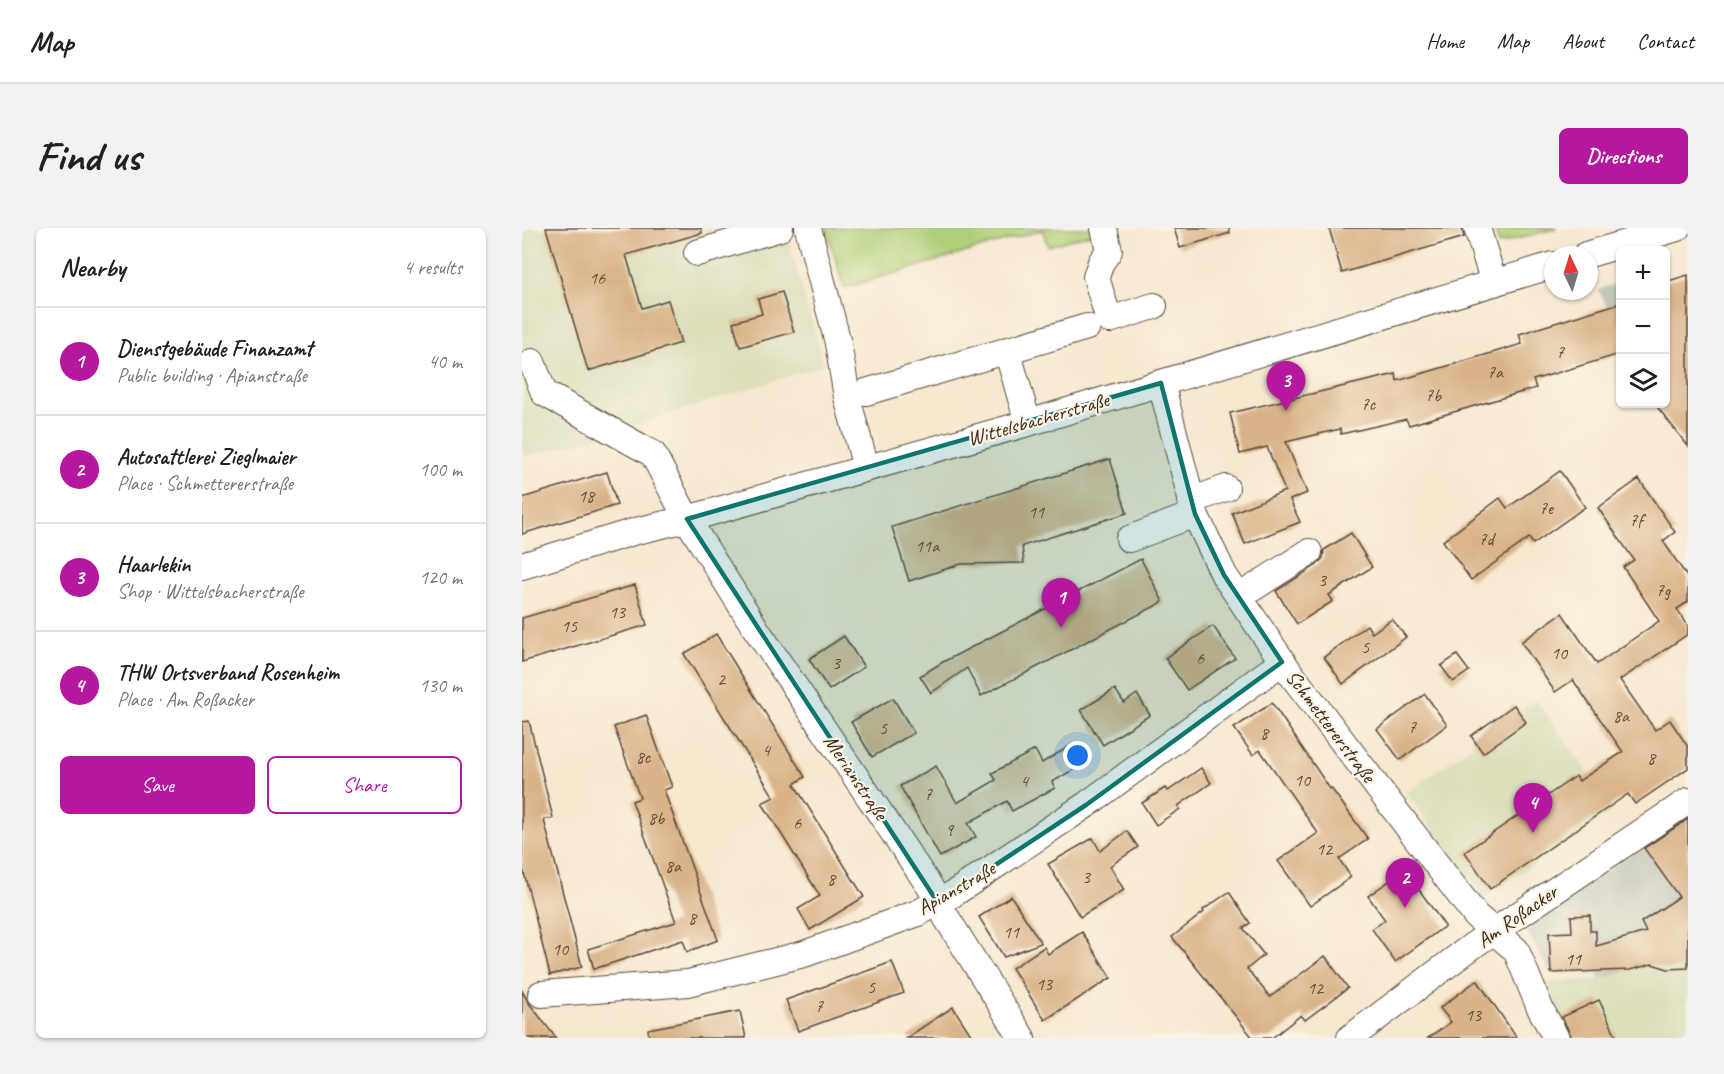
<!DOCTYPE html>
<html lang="en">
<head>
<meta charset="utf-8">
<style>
	:root { --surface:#fff; --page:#f2f2f2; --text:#202124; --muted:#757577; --line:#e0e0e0; --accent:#b5179e }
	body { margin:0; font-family:Caveat,sans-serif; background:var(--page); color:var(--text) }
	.controls { position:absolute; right:18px; top:18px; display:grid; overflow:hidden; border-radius:9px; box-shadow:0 2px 4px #0004 }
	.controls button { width:54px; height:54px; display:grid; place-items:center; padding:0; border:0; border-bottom:2px solid var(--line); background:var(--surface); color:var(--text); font:30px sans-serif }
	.compass { position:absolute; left:1022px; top:18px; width:54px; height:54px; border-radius:50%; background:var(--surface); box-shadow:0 2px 4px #0004; rotate:356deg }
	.you { position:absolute; left:556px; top:528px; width:21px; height:21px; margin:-15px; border:4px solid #fff; border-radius:50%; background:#1a73e8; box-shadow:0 0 0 9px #1a73e833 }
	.badge { display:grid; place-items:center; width:39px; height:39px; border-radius:50%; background:var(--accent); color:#fff; font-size:20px; font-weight:700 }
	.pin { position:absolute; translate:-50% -50px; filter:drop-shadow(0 2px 3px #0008) }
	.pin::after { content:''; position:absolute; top:32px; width:21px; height:18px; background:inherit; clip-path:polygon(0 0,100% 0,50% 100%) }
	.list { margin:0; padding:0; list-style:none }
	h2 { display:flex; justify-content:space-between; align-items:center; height:78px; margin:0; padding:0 24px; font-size:26px }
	h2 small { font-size:20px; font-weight:400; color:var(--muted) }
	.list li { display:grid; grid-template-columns:39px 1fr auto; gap:18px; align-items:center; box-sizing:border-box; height:108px; padding:0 24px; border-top:2px solid var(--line) }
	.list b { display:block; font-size:22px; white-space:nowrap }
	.list p { margin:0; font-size:20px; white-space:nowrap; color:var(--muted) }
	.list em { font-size:20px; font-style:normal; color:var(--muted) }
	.actions { display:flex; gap:12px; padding:18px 24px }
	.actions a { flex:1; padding:14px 0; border:2px solid var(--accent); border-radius:9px; text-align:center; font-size:21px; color:var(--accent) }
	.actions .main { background:var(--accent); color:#fff }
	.icon { flex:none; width:33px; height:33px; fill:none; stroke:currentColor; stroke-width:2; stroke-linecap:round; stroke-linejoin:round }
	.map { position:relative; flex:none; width:1166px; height:810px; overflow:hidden; border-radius:9px }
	header { display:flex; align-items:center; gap:36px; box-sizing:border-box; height:84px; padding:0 30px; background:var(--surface); border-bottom:2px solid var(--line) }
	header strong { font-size:28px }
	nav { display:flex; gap:33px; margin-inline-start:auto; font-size:21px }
	.intro { display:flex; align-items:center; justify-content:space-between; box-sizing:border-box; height:144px; padding:0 36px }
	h1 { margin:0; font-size:42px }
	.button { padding:15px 27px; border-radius:9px; background:var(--accent); color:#fff; font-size:21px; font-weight:700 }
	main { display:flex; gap:36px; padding:0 36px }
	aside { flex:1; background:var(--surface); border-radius:9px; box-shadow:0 2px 4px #0004 }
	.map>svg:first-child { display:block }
	.built { fill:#dcdebc }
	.industrial { fill:#c2c6b9 }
	.green { fill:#aecf77; stroke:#747c4a; stroke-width:1.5 }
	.building { fill:#d9b388 }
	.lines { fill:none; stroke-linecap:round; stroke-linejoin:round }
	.minor-casing { stroke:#574639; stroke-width:28 }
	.minor { stroke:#fff; stroke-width:26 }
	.marked { fill:#0f766e; fill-opacity:0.2; stroke:#0f766e; stroke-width:4.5; stroke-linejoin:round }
	.labels { text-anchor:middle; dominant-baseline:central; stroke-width:4.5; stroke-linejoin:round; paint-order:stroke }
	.number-label { font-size:18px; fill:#624c38 }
	.street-label { font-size:21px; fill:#3b2a1e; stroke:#fcf5e5 }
</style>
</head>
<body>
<header>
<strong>Map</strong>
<nav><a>Home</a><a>Map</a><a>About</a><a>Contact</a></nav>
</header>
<div class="intro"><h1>Find us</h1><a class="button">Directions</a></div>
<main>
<aside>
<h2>Nearby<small>4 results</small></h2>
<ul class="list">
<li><span class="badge">1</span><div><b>Dienstgebäude Finanzamt</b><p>Public building · Apianstraße</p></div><em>40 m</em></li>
<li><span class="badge">2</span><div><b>Autosattlerei Zieglmaier</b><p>Place · Schmettererstraße</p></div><em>100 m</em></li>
<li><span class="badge">3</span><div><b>Haarlekin</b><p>Shop · Wittelsbacherstraße</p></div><em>120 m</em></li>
<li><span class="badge">4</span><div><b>THW Ortsverband Rosenheim</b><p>Place · Am Roßacker</p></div><em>130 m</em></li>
</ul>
<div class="actions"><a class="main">Save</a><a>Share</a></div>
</aside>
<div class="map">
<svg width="1166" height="810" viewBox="0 0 1166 810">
	<rect width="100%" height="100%" fill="#fcf5e5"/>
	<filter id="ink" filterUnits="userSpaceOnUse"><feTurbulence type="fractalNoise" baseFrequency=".0167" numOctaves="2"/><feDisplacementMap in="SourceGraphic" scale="12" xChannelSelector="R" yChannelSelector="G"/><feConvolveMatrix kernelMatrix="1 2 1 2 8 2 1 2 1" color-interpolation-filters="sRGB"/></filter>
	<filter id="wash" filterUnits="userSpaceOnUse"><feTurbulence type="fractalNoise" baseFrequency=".008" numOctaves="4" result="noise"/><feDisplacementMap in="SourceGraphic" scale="24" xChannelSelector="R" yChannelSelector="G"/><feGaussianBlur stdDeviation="1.35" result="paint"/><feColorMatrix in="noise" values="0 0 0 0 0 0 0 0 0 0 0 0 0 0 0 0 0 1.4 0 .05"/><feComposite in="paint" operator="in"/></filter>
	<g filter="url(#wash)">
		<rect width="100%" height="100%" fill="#f7e8d0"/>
		<g class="built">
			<path d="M0,0H263L302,137L63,213L0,229Z"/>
			<path d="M1014,472L1092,581L961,671L884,565Z"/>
			<path d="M1166,724V810H1049L1020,754L1077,751Z"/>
		</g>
		<g class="industrial">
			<path d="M1098,54V118L1083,74L1076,62Z"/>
			<path d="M1166,589V724L1077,751L1075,743L1029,745L1003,701L1120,618Z"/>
		</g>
		<g class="green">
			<path d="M304,0H571L572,5L526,18L520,2L322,60Z"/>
			<path d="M972,0H1035L977,16Z"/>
		</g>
		<g id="blocks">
			<g class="building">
				<path d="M24,0H179L180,5L104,27L120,80L146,72L159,115L66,143Z"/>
				<path d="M652,0H707L708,5L658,20Z"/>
				<path d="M807,0H940L942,9L820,45Z"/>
				<path d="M1166,47V218L1133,176H1143V54Z"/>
				<path d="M260,64L272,104L218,119L211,94L240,86L236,71Z"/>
				<path d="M1098,75V126L1011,152L1014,160L887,197L884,191L819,206L818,201L764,214L785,265L768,272L778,294L723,316L710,285L763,263L745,219L718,226L708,185L874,146L875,153L1000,116L997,106Z"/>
				<path d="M588,231L605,285L500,318L502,335L439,336L387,353L370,299Z"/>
				<path d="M1038,243L1063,279L1011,316L1007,310L949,352L921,313L978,270L985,280Z"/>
				<path d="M85,244L95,277L0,306V270Z"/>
				<path d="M1117,251L1153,304L1141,313L1166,350V374L1155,381L1166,398V406L1098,452L1133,502L1148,492L1166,519V540L1113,576L1106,566L968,661L943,624L1054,548L1057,553L1101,524L1051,452L1033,464L999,414L1040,385L1075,436L1137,393L1101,339L1112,332L1076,280Z"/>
				<path d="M829,305L850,339L807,367L811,373L775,396L754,363L795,337L801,330L802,322Z"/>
				<path d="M619,331L641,374L459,468L445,440L409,465L398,448L421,434Z"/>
				<path d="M113,357L125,397L0,434V390Z"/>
				<path d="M870,391L884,409L821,456L802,429L845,397L850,405Z"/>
				<path d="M691,398L713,430L665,462L643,430Z"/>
				<path d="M194,406L283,549L272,556L342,669L288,702L276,681L298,668L240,575L252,569L162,426Z"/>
				<path d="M322,408L342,439L307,462L287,431Z"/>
				<path d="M935,427L947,443L931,454L919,438Z"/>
				<path d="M593,461L602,475L615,466L628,487L581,517L559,482Z"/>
				<path d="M903,466L925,497L878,532L855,501Z"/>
				<path d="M371,470L392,505L350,529L329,494Z"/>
				<path d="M750,475L808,561L809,560L846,611L817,631L829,649L788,678L756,633L796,605L738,522L731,527L712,500Z"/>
				<path d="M992,477L1004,494L961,525L949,508Z"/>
				<path d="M124,487L150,559L142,562L196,712L165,724L161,712L72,741L66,721L154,694L110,573L118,570L92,499Z"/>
				<path d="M7,493L31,590L22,592L60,739L28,747L0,637V494Z"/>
				<path d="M551,516L563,535L530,554L533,560L490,583L485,573L446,595L454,609L418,629L378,558L414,538L435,575L474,552L470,545L513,522L520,535Z"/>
				<path d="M679,540L689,555L656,578L658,581L634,597L620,575L643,560L646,563Z"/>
				<path d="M1166,591V740L1146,741L1130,736L1108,742L1029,745L1027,705L1050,704L1049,688L1068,687V703H1074V718L1124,704L1119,694L1157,669L1122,620Z"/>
				<path d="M605,603L616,619L588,638L602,662L558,689L526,636L571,610L578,623Z"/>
				<path d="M883,642L923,698L873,734L850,701L863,692L846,668Z"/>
				<path d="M707,664L728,695L721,700L742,727L725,741L748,769L803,728L826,760L783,792L779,787L750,810H731L650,709L682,684L681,682Z"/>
				<path d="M489,668L519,715L482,729L457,689Z"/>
				<path d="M560,704L589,750L523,792L490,740L522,719L526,726Z"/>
				<path d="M370,734L382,765L276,803L264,772Z"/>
				<path d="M955,752L995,810H906L929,794L918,780Z"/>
				<path d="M0,763L7,775L34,810H0Z"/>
				<path d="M1077,772L1095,810H1050L1040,789Z"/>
				<path d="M431,779L451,810H384Z"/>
				<path d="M218,783L224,810H127L126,801Z"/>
			</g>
		</g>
	</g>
	<g filter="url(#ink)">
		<use href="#blocks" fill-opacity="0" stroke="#574639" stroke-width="1.5"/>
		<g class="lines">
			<defs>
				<g id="minor">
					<path d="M286,0L316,115L325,169L344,240"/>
					<path d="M582,0L587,23L579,34L574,49L587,92L632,78"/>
					<path d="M955,0L972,55"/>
					<path d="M175,25L258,0"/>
					<path d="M1064,27L1155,0"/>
					<path d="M485,122L506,195"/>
					<path d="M10,134L22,165L131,226L165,291L234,401L408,659L424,689L500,810"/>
					<path d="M639,155L673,286L702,347L769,446L954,688L994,722L1018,780L1034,810"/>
					<path d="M344,164L565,99"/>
					<path d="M669,273L704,260"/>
					<path d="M607,311L673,286"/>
					<path d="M0,338L114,303L165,291L506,195L1031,37"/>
					<path d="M717,369L787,324"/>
					<path d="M19,766L166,755L282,726L396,685L431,666L564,577L760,434"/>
					<path d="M828,810L953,716L1166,573"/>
				</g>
			</defs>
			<use href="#minor" class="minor-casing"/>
			<use href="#minor" class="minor"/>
		</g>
	</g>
	<path class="marked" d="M639,155L673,286L702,347L760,434L564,577L416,675L165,291Z"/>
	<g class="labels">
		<g class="number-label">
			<text x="75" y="50">16</text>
			<text x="1038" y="124">7</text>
			<text x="973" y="144">7a</text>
			<text x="911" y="167">7b</text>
			<text x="846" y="176">7c</text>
			<text x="64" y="268">18</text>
			<text x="1024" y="280">7e</text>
			<text x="514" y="284">11</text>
			<text x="1114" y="292">7f</text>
			<text x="964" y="311">7d</text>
			<text x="405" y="318">11a</text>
			<text x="800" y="352">3</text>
			<text x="1141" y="362">7g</text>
			<text x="95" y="384">13</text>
			<text x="47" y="398">15</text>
			<text x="843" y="419">5</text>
			<text x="1037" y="425">10</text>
			<text x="678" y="430">6</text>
			<text x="314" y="435">3</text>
			<text x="199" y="451">2</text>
			<text x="1099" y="488">8a</text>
			<text x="890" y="499">7</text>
			<text x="361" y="500">5</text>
			<text x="742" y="505">8</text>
			<text x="244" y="522">4</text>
			<text x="121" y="529">8c</text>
			<text x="1129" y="530">8</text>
			<text x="780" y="552">10</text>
			<text x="502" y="553">4</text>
			<text x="406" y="566">7</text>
			<text x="134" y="590">8b</text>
			<text x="275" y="595">6</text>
			<text x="427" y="602">9</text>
			<text x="802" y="621">12</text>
			<text x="151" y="638">8a</text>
			<text x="564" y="649">3</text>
			<text x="309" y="651">8</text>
			<text x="170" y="690">8</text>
			<text x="489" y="704">11</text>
			<text x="38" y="721">10</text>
			<text x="1051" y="731">11</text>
			<text x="522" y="756">13</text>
			<text x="349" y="759">5</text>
			<text x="793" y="760">12</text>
			<text x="297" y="778">7</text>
			<text x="951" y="787">13</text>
		</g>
		<g class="street-label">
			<text transform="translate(516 191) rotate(-16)">Wittelsbacherstraße</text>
			<text transform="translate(809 498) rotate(53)">Schmettererstraße</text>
			<text transform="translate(334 549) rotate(56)">Merianstraße</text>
			<text transform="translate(434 660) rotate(-30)">Apianstraße</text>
			<text transform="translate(995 688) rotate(-35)">Am Roßacker</text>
		</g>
	</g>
</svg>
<div class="controls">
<button>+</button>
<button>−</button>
<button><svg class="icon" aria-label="layers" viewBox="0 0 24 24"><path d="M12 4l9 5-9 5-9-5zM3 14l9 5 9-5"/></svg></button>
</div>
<svg class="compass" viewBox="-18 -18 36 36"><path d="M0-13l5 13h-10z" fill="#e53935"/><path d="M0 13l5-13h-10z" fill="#757577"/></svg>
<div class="you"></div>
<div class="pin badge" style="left:539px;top:400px">1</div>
<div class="pin badge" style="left:883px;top:680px">2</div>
<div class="pin badge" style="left:764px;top:183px">3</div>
<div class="pin badge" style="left:1011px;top:605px">4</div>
</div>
</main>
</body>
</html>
